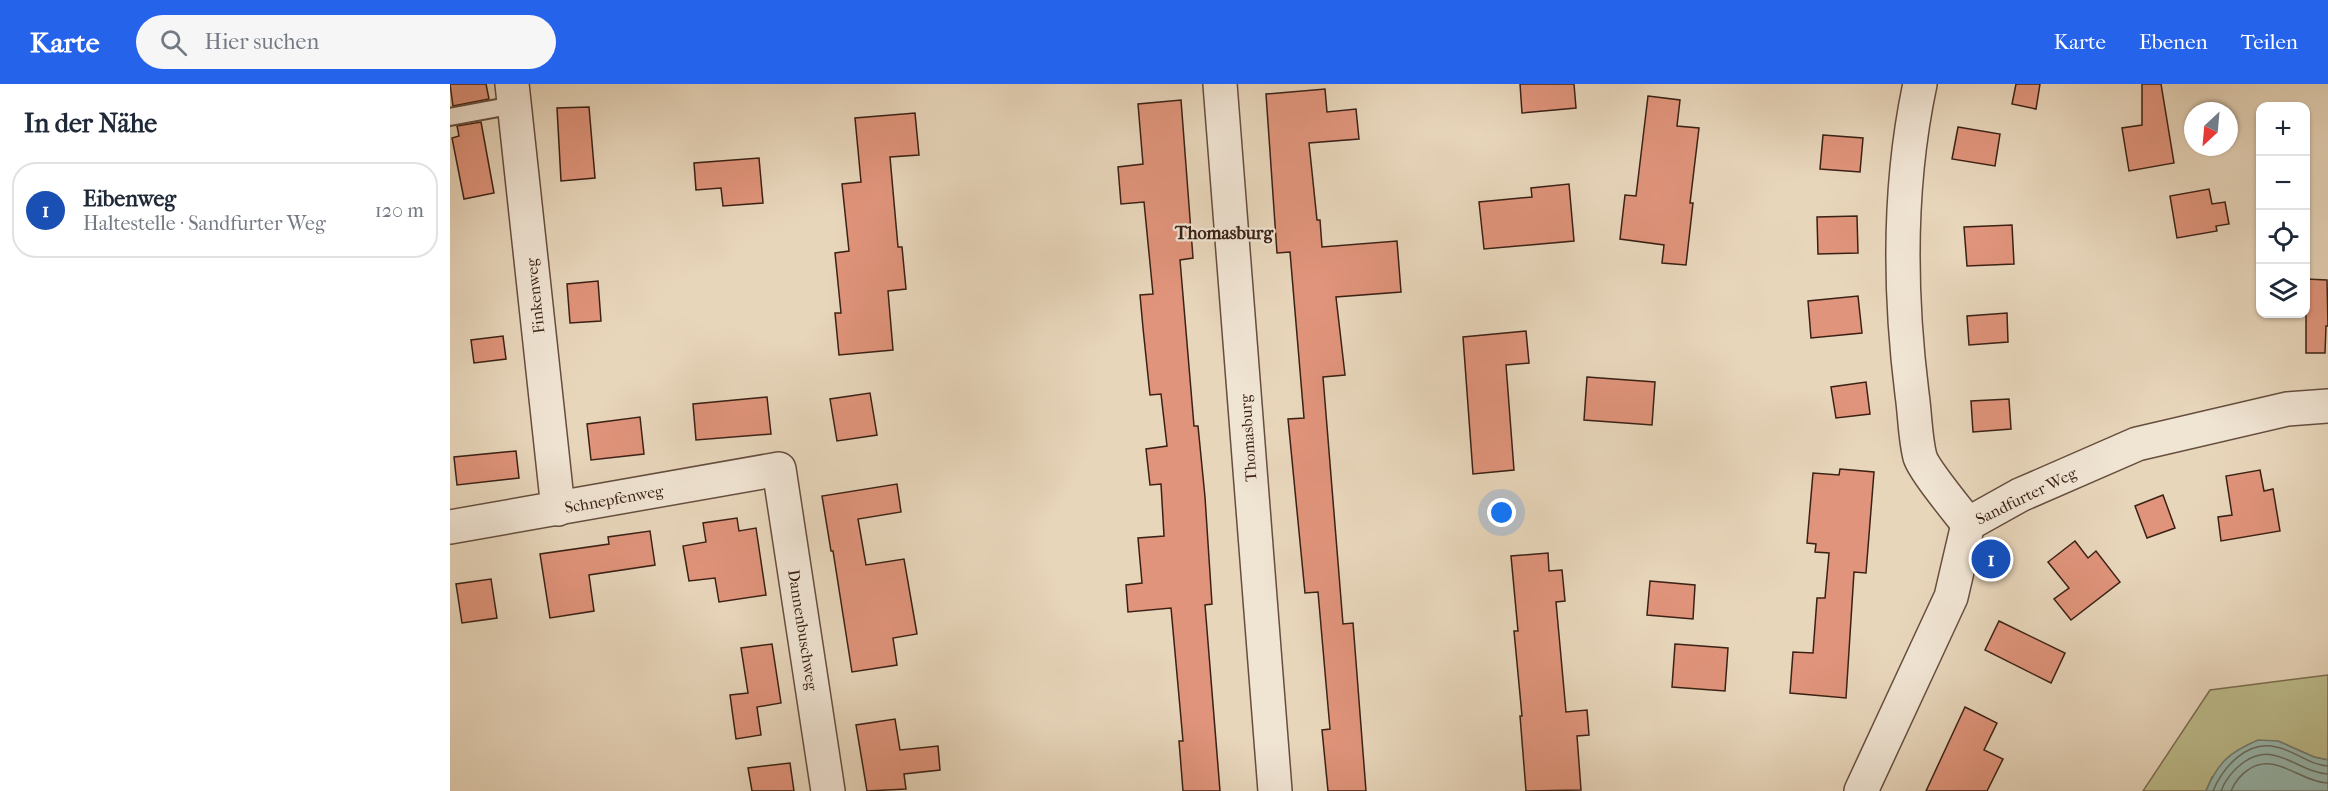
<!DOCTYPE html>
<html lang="de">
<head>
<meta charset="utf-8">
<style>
	:root { --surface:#fff; --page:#f6f6f7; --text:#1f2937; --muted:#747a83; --line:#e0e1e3; --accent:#2563eb }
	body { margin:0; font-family:"IM FELL French Canon",serif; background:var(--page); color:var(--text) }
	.controls { position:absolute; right:18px; top:18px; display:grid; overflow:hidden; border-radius:12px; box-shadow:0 2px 4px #0004 }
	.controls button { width:54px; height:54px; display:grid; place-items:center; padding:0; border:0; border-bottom:2px solid var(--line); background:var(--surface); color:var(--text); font:30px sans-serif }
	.compass { position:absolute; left:1734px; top:18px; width:54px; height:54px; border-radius:50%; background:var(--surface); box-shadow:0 2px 4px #0004; rotate:206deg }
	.you { position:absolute; left:1052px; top:429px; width:21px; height:21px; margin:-15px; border:4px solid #fff; border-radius:50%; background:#1a73e8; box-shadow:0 0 0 9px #1a73e833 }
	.badge { display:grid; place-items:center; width:39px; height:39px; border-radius:50%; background:var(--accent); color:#fff; font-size:20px; font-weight:700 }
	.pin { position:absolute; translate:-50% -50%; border:3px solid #fff; box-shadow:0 2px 6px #0006 }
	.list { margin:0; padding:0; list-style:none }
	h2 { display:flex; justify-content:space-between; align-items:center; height:78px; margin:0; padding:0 24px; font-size:26px }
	h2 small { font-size:20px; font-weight:400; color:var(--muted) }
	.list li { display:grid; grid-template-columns:39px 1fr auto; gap:18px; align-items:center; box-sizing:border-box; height:96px; margin:0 12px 12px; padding:0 12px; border:2px solid var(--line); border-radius:24px }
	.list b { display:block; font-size:22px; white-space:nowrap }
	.list p { margin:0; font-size:20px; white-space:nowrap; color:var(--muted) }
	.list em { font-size:20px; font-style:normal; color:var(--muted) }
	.icon { flex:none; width:33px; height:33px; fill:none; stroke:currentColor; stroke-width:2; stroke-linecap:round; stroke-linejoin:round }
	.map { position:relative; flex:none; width:1878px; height:707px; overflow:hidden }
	header { display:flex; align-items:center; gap:36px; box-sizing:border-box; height:84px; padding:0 30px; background:var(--accent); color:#fff }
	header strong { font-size:28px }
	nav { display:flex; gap:33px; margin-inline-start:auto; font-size:21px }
	.search { width:420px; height:54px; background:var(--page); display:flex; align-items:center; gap:15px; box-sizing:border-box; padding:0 21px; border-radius:33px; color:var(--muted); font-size:22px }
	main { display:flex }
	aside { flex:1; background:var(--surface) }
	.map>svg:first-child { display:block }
	.green { fill:#bdbc8c; stroke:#7c6e50; stroke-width:1.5 }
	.water { fill:#97b9b0; stroke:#727c72; stroke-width:1.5 }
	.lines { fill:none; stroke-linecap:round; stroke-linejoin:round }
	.shore { stroke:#696d62; stroke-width:1.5 }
	.building { fill:#e0947b; stroke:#3b2115; stroke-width:1.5 }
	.lane-casing { stroke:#664e3e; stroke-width:20 }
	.street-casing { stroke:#664e3e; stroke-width:36 }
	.lane { stroke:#f0e4d3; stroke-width:16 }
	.street { stroke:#f0e4d3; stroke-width:33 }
	.labels { text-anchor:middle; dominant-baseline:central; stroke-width:4.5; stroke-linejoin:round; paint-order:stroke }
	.street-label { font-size:16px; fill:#3b2115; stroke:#f0e4d3 }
	.neighbourhood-label { font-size:18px; font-weight:bold; fill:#3b2115; stroke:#f0e4d3 }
</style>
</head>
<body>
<header>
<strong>Karte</strong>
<div class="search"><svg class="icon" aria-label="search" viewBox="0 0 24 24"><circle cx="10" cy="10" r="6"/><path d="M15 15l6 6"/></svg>Hier suchen</div>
<nav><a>Karte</a><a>Ebenen</a><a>Teilen</a></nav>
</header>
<main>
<aside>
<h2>In der Nähe<small></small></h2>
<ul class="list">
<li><span class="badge" style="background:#1a4fb4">1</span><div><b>Eibenweg</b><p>Haltestelle · Sandfurter Weg</p></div><em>120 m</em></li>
</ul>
</aside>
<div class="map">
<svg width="1878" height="707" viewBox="0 0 1878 707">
	<rect width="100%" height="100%" fill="#e8d6bb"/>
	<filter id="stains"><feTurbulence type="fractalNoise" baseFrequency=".00333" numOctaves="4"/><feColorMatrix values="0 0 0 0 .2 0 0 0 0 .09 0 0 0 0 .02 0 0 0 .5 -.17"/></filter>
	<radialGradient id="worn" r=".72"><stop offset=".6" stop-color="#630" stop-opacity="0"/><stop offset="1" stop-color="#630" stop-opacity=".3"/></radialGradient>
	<path class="green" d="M1878,591V676L1864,673L1828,657L1762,693L1756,707H1693L1760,606Z"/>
	<path class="water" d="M1808,656L1828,657L1864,673L1878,676V707H1756C1768,678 1780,668 1808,656Z"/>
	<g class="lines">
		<g class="shore">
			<path d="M1763,707C1773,683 1797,656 1826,663C1844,666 1859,681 1878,682"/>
			<path d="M1771,707C1776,694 1783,686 1794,678C1826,656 1846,688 1878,690"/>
			<path d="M1781,707C1785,698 1790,691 1798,686C1825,667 1850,698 1878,699"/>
		</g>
	</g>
	<g class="building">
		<path d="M0,0H36L39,15L3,22Z"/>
		<path d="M1070,0H1124L1126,24L1072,29Z"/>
		<path d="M1566,0H1590L1586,25L1562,20Z"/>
		<path d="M1692,0H1711L1724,79L1679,87L1672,44L1692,41Z"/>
		<path d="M875,5L877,28L906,25L909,55L859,59L867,136H870L872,163L947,157L951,208L886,213L895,291L873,293L893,540L903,539L916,707H878L872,646L880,645L868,508L855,509L838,335L854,334L840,168L827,169L816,10Z"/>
		<path d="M1198,12L1230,16L1227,42L1249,44L1240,119H1243L1236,181L1212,179L1214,161L1170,155L1175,111L1186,112Z"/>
		<path d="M731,16L743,174L730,176L744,342H748L755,413L762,520L755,521L770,707H733L729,657H733L721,524L678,528L676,501L692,499L688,454L714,452L711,400L700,401L696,365L717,362L711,310L700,311L693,244L690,211L703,210L694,118L671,120L668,83L693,80L688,20Z"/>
		<path d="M139,23L145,94L111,97L107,24Z"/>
		<path d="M465,29L469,71L440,73L448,163H452L456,205L438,207L443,266L389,271L385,229H391L385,169L399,167L392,100L411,98L405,34Z"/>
		<path d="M31,38L44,109L14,115L2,54L9,52L7,42Z"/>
		<path d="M1508,43L1550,50L1545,82L1502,75Z"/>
		<path d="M1373,51L1413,54L1410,88L1370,85Z"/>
		<path d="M309,74L313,119L273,122L271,104L246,106L244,79Z"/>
		<path d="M1119,100L1124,157L1034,165L1029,118L1082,113L1081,104Z"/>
		<path d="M1759,105L1762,120L1775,118L1779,140L1766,142L1767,147L1727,154L1720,112Z"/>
		<path d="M1407,132L1408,169L1368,170L1367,133Z"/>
		<path d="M1562,141L1564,180L1517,182L1514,143Z"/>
		<path d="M1856,195L1877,196L1878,242H1876L1875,269H1856Z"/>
		<path d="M148,197L151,237L120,239L117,200Z"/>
		<path d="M1408,212L1412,249L1361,254L1358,217Z"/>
		<path d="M1557,229L1558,258L1519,261L1517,232Z"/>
		<path d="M1076,247L1079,279L1056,281L1064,386L1023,390L1013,253Z"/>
		<path d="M53,252L56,275L24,279L21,256Z"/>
		<path d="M1137,293L1205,298L1202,341L1134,336Z"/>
		<path d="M1416,298L1420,330L1386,334L1381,303Z"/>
		<path d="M420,309L427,351L387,357L380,315Z"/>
		<path d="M317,313L321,350L246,356L243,320Z"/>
		<path d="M1559,315L1561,345L1523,348L1521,317Z"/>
		<path d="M190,333L194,370L141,376L137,340Z"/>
		<path d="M66,367L69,394L7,401L4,373Z"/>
		<path d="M1390,385L1424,388L1416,489L1404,488L1396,614L1340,609L1343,568L1363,569L1367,514H1375L1379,469L1365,468L1366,460L1357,459L1363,389L1389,391Z"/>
		<path d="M1810,386L1814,407L1823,405L1830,447L1771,457L1768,433L1782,431L1776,392Z"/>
		<path d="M447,400L451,428L408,435L416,481L454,475L467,550L443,554L447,581L402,588L383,467H381L372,412Z"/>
		<path d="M1713,411L1725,444L1697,454L1685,422Z"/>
		<path d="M287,434L289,447L306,444L316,511L269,518L265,494L239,497L233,462L256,458L253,439Z"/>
		<path d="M200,447L205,481L139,491L144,527L100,534L90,470L159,460L158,453Z"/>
		<path d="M1625,457L1638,474L1646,467L1670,498L1621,536L1604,515L1619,504L1598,478Z"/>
		<path d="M1098,469L1099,487L1112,486L1115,517L1106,518L1116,628L1137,626L1139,651L1127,652L1131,706L1076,707L1070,632H1072L1064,547H1068L1061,472Z"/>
		<path d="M41,495L47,534L12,539L6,500Z"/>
		<path d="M1200,497L1245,501L1243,535L1197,531Z"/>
		<path d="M1549,537L1615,569L1601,599L1535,566Z"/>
		<path d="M322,560L331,619L307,623L311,651L286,655L280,611L298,609L291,564Z"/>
		<path d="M1225,560L1278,564L1275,607L1222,603Z"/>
		<path d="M1515,623L1547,639L1534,666L1553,675L1537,707H1476Z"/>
		<path d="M445,635L450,666L488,662L490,686L454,690L456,705L417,707L406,641Z"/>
		<path d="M340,679L344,707H302L298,684Z"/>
	</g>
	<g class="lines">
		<defs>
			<path id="lane" d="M0,33L64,21"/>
			<g id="street">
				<path d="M62,0L108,425"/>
				<path d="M770,0L825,707"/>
				<path d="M1470,0C1448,103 1449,206 1462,310C1465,330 1465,354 1470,373C1474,386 1508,427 1518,440"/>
				<path d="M0,443L329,385L378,707"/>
				<path d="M1411,707L1501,513L1518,440L1570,411L1687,360L1837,325L1878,322"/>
			</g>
		</defs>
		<use href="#lane" class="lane-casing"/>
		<use href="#street" class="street-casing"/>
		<use href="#lane" class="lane"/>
		<use href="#street" class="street"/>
	</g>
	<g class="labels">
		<g class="street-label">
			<text transform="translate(85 212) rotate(-96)">Finkenweg</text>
			<text transform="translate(798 354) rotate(-94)">Thomasburg</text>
			<text transform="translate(1576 412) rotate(-26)">Sandfurter Weg</text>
			<text transform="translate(164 415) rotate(-10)">Schnepfenweg</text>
			<text transform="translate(353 546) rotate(81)">Dannenbuschweg</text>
		</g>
		<g class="neighbourhood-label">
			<text x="774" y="149">Thomasburg</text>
		</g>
	</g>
	<rect width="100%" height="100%" filter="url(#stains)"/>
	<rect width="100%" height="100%" fill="url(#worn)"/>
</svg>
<div class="controls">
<button>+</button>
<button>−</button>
<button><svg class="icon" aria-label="locate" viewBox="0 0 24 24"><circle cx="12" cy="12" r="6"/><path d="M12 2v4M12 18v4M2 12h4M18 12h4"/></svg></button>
<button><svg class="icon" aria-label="layers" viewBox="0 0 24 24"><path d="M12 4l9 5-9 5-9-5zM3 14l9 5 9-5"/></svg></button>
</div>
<svg class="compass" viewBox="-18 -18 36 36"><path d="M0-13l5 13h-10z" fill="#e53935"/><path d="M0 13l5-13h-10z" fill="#747a83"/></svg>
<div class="you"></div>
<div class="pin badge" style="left:1541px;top:475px;background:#1a4fb4">1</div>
</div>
</main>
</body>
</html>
